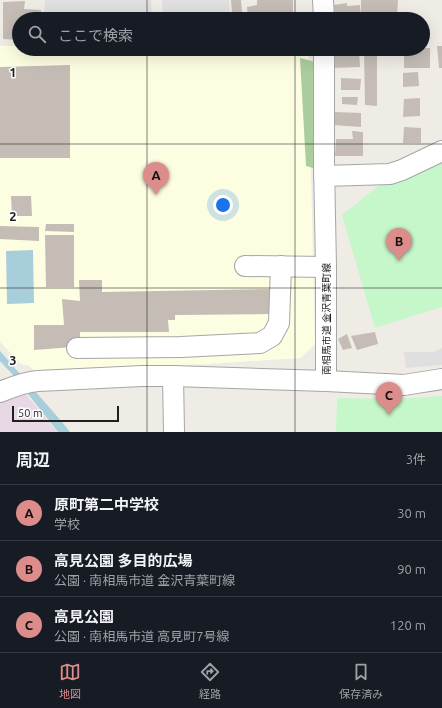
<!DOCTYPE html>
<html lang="ja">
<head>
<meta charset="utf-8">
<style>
	:root { --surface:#171b24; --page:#242831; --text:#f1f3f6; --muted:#9ea1a6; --line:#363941; --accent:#dd8c8c }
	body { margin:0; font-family:Ubuntu,"Noto Sans JP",sans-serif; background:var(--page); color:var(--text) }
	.scale { position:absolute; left:12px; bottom:10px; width:107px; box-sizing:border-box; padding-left:4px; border:2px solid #1f1f1f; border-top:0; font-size:11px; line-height:14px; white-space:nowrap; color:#1f1f1f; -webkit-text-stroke:3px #fff; paint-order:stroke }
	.you { position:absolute; left:223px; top:205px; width:14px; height:14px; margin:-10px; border:3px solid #fff; border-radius:50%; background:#1a73e8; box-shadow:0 0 0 6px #1a73e833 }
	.badge { display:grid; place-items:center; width:26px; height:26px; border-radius:50%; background:var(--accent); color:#111; font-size:13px; font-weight:700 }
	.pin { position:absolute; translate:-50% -33px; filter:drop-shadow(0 1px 2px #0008) }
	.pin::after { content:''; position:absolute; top:21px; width:14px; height:12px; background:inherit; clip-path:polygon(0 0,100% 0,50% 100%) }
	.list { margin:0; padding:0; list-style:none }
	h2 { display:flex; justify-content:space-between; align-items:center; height:52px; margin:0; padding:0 16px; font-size:17px }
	h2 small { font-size:13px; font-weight:400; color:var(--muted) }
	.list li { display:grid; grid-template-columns:26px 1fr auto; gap:12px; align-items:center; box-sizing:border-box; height:56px; padding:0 16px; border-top:1px solid var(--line) }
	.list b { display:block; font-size:15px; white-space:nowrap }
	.list p { margin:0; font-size:13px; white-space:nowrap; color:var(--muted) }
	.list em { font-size:13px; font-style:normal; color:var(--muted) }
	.icon { flex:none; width:22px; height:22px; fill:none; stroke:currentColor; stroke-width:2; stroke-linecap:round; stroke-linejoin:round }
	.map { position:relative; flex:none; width:442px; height:432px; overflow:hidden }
	.search { position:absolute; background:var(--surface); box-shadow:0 4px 16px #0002; left:12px; right:12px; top:12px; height:44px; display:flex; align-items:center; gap:10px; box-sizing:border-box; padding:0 14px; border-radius:22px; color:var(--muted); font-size:15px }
	.sheet { height:220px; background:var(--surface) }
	nav { display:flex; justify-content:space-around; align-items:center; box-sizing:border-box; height:56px; border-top:1px solid var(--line); background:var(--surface); font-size:11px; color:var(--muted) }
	nav a { display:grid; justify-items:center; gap:2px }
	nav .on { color:var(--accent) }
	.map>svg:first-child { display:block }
	.industrial { fill:#e8d8e5 }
	.education { fill:#fdfee1 }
	.forest { fill:#aacd9d }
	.park { fill:#c5f7ca }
	.parking { fill:#dfdfdf }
	.water { fill:#a8cedb }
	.building { fill:#c4bcb5 }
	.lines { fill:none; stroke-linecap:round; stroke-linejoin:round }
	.minor-casing { stroke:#a6a6a6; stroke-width:22 }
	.minor { stroke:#fff; stroke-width:20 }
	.grid { fill:none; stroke:#1f1f1f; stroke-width:1; stroke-opacity:0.55 }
	.labels { text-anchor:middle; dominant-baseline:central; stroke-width:3; stroke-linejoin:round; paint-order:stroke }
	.street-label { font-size:10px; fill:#1f1f1f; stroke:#fff }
	.grid-label { font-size:13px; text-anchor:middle; font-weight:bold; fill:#1f1f1f; stroke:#fff; stroke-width:3; stroke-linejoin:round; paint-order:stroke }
</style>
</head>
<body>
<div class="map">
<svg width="442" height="432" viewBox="0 0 442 432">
	<rect width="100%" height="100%" fill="#efece6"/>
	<path class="industrial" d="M24,392L57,432H0V400Z"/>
	<path class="education" d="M0,46H19V49H308L315,344L301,358L206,364L36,372L29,366L21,364L0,342Z"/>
	<path class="forest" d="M300,58L316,62L317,169L306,166Z"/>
	<g class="park">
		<path d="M442,158V307L375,328L342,215L386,180Z"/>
		<path d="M442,396V432H336L337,398L395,399Z"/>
	</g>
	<g class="parking">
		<path d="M45,0H151L152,19H44Z"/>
		<path d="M162,0H229L230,19H163Z"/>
		<path d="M442,348V365L406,368L404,352H434Z"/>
	</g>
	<g class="water">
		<path d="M33,250L34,303L7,304L6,251Z"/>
		<path d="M0,351L62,422L70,432H58L13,375L0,361Z"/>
	</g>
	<g class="building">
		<path d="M231,0H241L242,13H232Z"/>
		<path d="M257,0H293V19H248L247,7L257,5Z"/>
		<path d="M361,0H398L397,15L361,17Z"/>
		<path d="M25,1L24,9L41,10V19H19V40L3,39V2Z"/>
		<path d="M347,3V6L360,5L361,19H335L334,5Z"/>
		<path d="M437,46H442V68H439Z"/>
		<path d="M423,48H430V68H404V49H423Z"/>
		<path d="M331,49H359L360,67L331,68Z"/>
		<path d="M364,49H377V106L365,105Z"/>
		<path d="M70,65V158H0V67Z"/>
		<path d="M418,72L419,86L403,87V73Z"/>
		<path d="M341,78L361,79L360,90H341Z"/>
		<path d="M342,97H358L357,105L342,104Z"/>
		<path d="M420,98V116L403,117L404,99Z"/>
		<path d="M334,112L361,113V127L332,125Z"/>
		<path d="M404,127L421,128V143H403Z"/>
		<path d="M352,131L363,132V156H335L336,139H353Z"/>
		<path d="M11,196H31L32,216H12Z"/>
		<path d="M46,224H74V232L45,231Z"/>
		<path d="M0,226L39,227V241L0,239Z"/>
		<path d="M45,235H74V287H46Z"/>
		<path d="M79,280H102V292L273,289V314L175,315V320H168L169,332H80V338L76,337L73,347L34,350V325H64L62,299L80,301Z"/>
		<path d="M375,332L378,344L357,350L351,336Z"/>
		<path d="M347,334L352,348L343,350L338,339Z"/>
	</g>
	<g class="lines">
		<defs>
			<g id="minor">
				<path d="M323,0L324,19"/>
				<path d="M324,176L390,174L402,170L442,151"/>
				<path d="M245,266L326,267"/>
				<path d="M77,348L181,347L260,343L272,336L279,323L281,266"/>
				<path d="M173,376L174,432"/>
				<path d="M326,381L404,385L442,379"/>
				<path d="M0,392C12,387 25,382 38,381L142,376H173L326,381V267L324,165V49"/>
			</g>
		</defs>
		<use href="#minor" class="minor-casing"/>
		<use href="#minor" class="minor"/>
	</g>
	<path class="grid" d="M147,0V19M295,0V19M147,49V432M295,49V432M0,144H442M0,288H442"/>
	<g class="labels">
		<g class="street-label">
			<text transform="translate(326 319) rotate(-90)">南相馬市道 金沢青葉町線</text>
		</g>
	</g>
	<g class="grid-label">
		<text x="13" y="77">1</text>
		<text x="13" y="221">2</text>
		<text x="13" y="365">3</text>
	</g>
</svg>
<div class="scale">50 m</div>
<div class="you"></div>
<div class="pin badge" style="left:156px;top:195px">A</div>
<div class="pin badge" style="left:399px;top:261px">B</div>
<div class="pin badge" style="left:389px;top:415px">C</div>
<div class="search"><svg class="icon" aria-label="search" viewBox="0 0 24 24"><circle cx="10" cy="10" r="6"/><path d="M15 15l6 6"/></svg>ここで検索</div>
</div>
<section class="sheet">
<h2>周辺<small>3件</small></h2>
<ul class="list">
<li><span class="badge">A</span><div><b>原町第二中学校</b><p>学校</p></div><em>30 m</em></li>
<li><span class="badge">B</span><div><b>高見公園 多目的広場</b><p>公園 · 南相馬市道 金沢青葉町線</p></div><em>90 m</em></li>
<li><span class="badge">C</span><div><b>高見公園</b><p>公園 · 南相馬市道 高見町7号線</p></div><em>120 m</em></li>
</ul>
</section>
<nav>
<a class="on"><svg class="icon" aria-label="map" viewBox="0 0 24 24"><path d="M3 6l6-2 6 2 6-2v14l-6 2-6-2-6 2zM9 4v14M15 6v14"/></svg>地図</a>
<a><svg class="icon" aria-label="directions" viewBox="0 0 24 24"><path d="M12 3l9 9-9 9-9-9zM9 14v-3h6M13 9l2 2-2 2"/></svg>経路</a>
<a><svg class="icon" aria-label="saved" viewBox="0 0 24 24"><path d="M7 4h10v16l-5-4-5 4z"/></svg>保存済み</a>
</nav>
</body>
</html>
